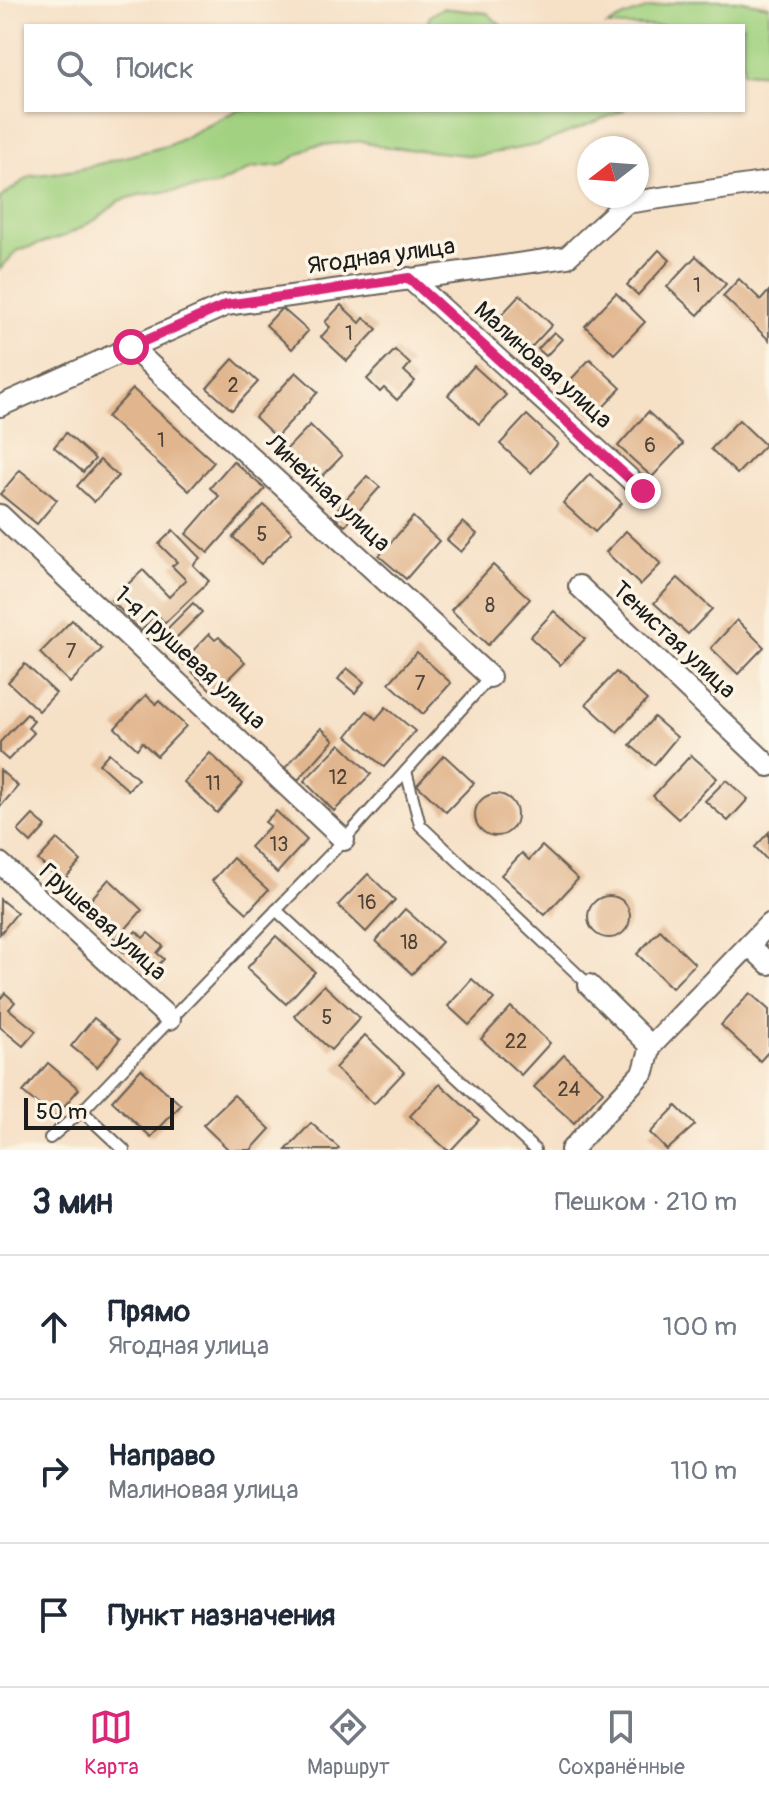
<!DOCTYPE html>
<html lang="ru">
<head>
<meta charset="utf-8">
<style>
	:root { --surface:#fff; --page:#f6f6f7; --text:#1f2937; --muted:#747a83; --line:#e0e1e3; --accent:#db2777 }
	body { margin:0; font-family:Pangolin,sans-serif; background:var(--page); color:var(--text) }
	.compass { position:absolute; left:577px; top:136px; width:72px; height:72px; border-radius:50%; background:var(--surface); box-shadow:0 2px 6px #0004; rotate:253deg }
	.scale { position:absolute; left:24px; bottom:20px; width:150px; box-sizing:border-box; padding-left:8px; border:4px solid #1c1c1c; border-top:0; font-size:22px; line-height:28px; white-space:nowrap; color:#1c1c1c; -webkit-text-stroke:6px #fcf5e5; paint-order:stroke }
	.stop { position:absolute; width:24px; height:24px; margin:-18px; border:6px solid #db2777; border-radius:50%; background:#fff }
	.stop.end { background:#db2777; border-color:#fff; box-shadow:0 2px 8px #0008 }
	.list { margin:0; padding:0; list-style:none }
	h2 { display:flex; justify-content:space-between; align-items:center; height:104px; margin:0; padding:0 32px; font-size:34px }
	h2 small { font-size:26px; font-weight:400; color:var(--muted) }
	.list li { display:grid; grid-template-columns:52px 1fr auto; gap:24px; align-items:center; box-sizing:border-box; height:144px; padding:0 32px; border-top:2px solid var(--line) }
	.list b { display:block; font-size:30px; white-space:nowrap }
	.list p { margin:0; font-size:26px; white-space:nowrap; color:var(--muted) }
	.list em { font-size:26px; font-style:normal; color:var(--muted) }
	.icon { flex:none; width:44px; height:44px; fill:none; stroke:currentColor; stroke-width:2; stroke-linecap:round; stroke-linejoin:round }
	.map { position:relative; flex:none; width:769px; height:1150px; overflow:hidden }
	.search { position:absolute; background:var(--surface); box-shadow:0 2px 6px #0004; left:24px; right:24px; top:24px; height:88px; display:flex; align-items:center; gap:20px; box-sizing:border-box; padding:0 28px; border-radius:0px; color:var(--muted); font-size:30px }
	.sheet { height:536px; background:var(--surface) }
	nav { display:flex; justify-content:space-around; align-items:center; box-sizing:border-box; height:112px; border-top:2px solid var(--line); background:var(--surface); font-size:22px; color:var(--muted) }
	nav a { display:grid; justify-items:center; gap:4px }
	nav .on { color:var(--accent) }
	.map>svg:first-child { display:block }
	.green { fill:#a2d281; stroke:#5f774e; stroke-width:2 }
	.building { fill:#e1b58d }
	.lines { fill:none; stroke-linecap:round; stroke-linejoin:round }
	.service-casing { stroke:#686158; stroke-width:14 }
	.minor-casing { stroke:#686158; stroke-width:24 }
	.service { stroke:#fff; stroke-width:10 }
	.minor { stroke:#fff; stroke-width:20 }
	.route { stroke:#db2777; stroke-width:10 }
	.labels { text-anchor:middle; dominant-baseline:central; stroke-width:7; stroke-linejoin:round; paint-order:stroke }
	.number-label { font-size:20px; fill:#4d4238 }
	.street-label { font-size:24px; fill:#1c1c1c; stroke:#fcf5e5 }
</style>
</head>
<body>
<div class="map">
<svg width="769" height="1150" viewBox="0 0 769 1150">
	<rect width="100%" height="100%" fill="#fcf5e5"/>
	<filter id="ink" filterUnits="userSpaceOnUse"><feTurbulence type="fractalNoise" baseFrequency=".0125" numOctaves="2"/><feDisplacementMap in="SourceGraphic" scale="16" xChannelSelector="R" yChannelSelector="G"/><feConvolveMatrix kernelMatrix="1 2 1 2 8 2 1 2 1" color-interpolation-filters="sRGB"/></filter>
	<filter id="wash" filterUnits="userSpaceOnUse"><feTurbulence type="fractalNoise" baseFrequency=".006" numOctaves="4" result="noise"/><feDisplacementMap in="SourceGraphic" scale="32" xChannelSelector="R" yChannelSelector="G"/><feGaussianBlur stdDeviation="1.8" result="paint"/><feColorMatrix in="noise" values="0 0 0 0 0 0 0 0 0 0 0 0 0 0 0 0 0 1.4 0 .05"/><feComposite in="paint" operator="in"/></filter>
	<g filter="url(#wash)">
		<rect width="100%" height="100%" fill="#f6e0c6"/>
		<g class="green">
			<path d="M689,0H737L769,6V74L743,72V26H607C632,10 660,5 689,0Z"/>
			<path d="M442,8L487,13L502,26H426L430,16Z"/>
			<path d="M237,110H625L537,145L476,156L379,146L362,141L313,146L281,165L252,168L215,186L139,195L119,201L97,219L65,236L17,251L0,269V198L30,176L76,170L170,145Z"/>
		</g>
		<g id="blocks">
			<g class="building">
				<path d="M659,250L670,260L638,295L627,285Z"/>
				<path d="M696,256L726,284L698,315L667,287Z"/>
				<path d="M739,279L761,300L769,291V340L723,296Z"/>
				<path d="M616,293L645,322L614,354L585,326Z"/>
				<path d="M520,295L552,325L524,355L492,325Z"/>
				<path d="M341,305L360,323L364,318L377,329L347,361L321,337L330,327L325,322Z"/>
				<path d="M282,308L308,331L292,349L266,325Z"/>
				<path d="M554,332L562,339L546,356L538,349Z"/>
				<path d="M395,350L410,364L404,371L415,381L397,400L384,388L380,392L367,379Z"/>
				<path d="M233,359L258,382L232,410L207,388Z"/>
				<path d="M590,359L621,388L594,417L563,388Z"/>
				<path d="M474,366L506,395L479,424L448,395Z"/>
				<path d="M296,372L318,392L276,437L255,417Z"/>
				<path d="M133,389L214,462L189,491L107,417Z"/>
				<path d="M648,412L683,444L652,477L618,446Z"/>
				<path d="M527,415L558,444L531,473L500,444Z"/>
				<path d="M739,420L765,445L737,474L711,449Z"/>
				<path d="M310,425L342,456L312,487L280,456Z"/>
				<path d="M66,433L95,459L83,472L54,447Z"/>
				<path d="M100,460L118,476L94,502L77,486Z"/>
				<path d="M233,461L265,489L208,553L186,534L219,496L210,488Z"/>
				<path d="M20,470L57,500L37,524L0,494Z"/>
				<path d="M590,474L622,503L595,532L563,503Z"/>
				<path d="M367,476L380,487L345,526L332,515Z"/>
				<path d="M264,505L292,532L261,564L233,537Z"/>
				<path d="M413,517L439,541L406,579L379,556Z"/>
				<path d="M463,522L477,534L461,552L447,540Z"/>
				<path d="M173,530L200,558L193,565L209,581L165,623L157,615L141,631L111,600L143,570L169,597L186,580L172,566L177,562L159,544Z"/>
				<path d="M626,531L661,564L640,585L606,552Z"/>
				<path d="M493,565L530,599L488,645L451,610Z"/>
				<path d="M678,578L712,609L688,634L654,603Z"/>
				<path d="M193,603L202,612L174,640L165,631Z"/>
				<path d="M554,611L585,639L560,665L530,637Z"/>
				<path d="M72,620L102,649L70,683L40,653Z"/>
				<path d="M737,620L764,647L738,674L711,648Z"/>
				<path d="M209,634L215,640L219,637L245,662L214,693L182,662Z"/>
				<path d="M417,652L451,683L423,714L389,683Z"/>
				<path d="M25,664L56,693L39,711L8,682Z"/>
				<path d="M347,668L364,682L355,693L338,679Z"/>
				<path d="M616,672L647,700L617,732L586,704Z"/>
				<path d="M146,695L156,704L159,701L186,726L157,756L142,742L137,749L115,728Z"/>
				<path d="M386,707L415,731L384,767L347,736L367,711L376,719Z"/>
				<path d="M27,714L34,721L28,728L34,733L8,760L0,753V742Z"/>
				<path d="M654,717L677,737L654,765L630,745Z"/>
				<path d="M321,728L334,740L298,780L285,768Z"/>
				<path d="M340,744L371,774L334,811L304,781Z"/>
				<path d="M109,753L138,779L128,790L99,764Z"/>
				<path d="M210,753L243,784L217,813L184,782Z"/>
				<path d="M444,755L474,783L446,812L417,785Z"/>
				<path d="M691,755L717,778L678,819L653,796Z"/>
				<path d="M0,770L18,786L0,807Z"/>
				<path d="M726,780L748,799L728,821L705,801Z"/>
				<circle cx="496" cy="815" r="21"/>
				<path d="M276,811L307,840L277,873L250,847L270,826L265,822Z"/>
				<path d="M33,815L46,826L31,843L18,831Z"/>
				<path d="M769,832V862L755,847Z"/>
				<path d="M57,839L81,861L62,882L38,860Z"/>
				<path d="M542,846L578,879L545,915L501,875L522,853L529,860Z"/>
				<path d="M233,858L268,890L247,913L212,881Z"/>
				<path d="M368,874L395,900L366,932L338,905Z"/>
				<path d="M109,879L142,910L116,940L82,909Z"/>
				<circle cx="609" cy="917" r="21"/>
				<path d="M0,899L17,913L0,934Z"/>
				<path d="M405,909L442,942L412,974L376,941Z"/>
				<path d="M660,930L695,964L672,988L637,954Z"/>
				<path d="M136,931L143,938L148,933L163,946L157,953L164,959L149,975L120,949Z"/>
				<path d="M276,936L315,972L286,1004L247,968Z"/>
				<path d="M472,979L494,999L469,1025L448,1006Z"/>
				<path d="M324,985L360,1018L331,1050L294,1016Z"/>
				<path d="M5,993L15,1002L9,1009L36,1031L23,1046L0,1027V999Z"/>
				<path d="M750,993L769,1010V1051L760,1061L721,1025Z"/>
				<path d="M511,1007L550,1043L521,1075L481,1039Z"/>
				<path d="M94,1018L120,1039L97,1067L71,1046Z"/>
				<path d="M365,1035L404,1072L374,1104L335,1068Z"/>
				<path d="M564,1055L603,1091L574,1123L534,1087Z"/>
				<path d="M48,1063L79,1089L54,1118L23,1092Z"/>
				<path d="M141,1069L181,1105L151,1137L112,1101Z"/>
				<path d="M440,1084L479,1120L451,1150H447L410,1116Z"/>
				<path d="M234,1095L270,1129L251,1150H229L203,1125Z"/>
				<path d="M676,1106L695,1125L667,1150L650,1133Z"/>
				<path d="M311,1123L339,1148L337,1150H286Z"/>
			</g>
		</g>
	</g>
	<g filter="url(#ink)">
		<use href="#blocks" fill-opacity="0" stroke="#686158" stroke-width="2"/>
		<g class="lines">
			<defs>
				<g id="service">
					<path d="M406,771L420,825L589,985"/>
					<path d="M276,910L535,1150"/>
					<path d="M82,1111L124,1150"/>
					<path d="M50,1138L82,1111L344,840L490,677"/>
				</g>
				<g id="minor">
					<path d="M409,278L643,491"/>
					<path d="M131,347L490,677"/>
					<path d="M0,406L226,305L567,257L626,203L769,182"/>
					<path d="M0,515L344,840"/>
					<path d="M579,586L769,766"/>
					<path d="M0,863L170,1019"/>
					<path d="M749,945L769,964"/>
					<path d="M589,985L651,1046L769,924"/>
					<path d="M571,1150L644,1071L651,1046"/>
				</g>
			</defs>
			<use href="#service" class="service-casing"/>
			<use href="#minor" class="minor-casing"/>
			<use href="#service" class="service"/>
			<use href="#minor" class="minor"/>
		</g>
	</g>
	<g class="lines" filter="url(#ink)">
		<path class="route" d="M131,347L226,305L409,278L643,491"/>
	</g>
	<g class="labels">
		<g class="number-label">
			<text x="697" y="285">1</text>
			<text x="349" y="333">1</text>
			<text x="233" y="385">2</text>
			<text x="161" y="440">1</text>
			<text x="650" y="445">6</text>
			<text x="262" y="534">5</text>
			<text x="490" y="605">8</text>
			<text x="71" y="651">7</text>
			<text x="420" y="683">7</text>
			<text x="338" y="777">12</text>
			<text x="213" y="783">11</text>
			<text x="279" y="844">13</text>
			<text x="367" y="902">16</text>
			<text x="409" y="942">18</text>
			<text x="327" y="1017">5</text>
			<text x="516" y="1041">22</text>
			<text x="569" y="1089">24</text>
		</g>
		<g class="street-label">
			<text transform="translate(381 256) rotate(-8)">Ягодная улица</text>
			<text transform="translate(543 365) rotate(42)">Малиновая улица</text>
			<text transform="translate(328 493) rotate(43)">Линейная улица</text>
			<text transform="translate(674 640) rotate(43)">Тенистая улица</text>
			<text transform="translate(190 658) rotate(43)">1-я Грушевая улица</text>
			<text transform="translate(103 922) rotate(42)">Грушевая улица</text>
		</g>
	</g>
</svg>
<svg class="compass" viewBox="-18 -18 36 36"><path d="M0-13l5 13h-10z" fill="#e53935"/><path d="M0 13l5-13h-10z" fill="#747a83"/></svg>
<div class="scale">50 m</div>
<div class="stop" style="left:131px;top:347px"></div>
<div class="stop end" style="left:643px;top:491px"></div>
<div class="search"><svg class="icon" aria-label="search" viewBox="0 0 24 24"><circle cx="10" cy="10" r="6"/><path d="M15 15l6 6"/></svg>Поиск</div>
</div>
<section class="sheet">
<h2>3 мин<small>Пешком · 210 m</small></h2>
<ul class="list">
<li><svg class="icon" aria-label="ahead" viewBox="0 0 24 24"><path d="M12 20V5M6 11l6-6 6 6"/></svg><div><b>Прямо</b><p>Ягодная улица</p></div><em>100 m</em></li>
<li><svg class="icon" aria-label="right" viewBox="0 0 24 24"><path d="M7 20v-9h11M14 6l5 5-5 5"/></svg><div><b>Направо</b><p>Малиновая улица</p></div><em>110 m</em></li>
<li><svg class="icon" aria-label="arrive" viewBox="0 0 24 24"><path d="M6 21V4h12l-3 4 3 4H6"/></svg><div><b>Пункт назначения</b></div></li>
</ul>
</section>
<nav>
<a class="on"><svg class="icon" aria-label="map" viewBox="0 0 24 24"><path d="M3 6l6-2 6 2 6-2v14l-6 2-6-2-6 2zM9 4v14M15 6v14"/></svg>Карта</a>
<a><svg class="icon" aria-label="directions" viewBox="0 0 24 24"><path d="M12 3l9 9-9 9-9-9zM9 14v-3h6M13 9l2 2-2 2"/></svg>Маршрут</a>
<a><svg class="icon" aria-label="saved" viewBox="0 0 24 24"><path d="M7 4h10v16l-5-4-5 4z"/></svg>Сохранённые</a>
</nav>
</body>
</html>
